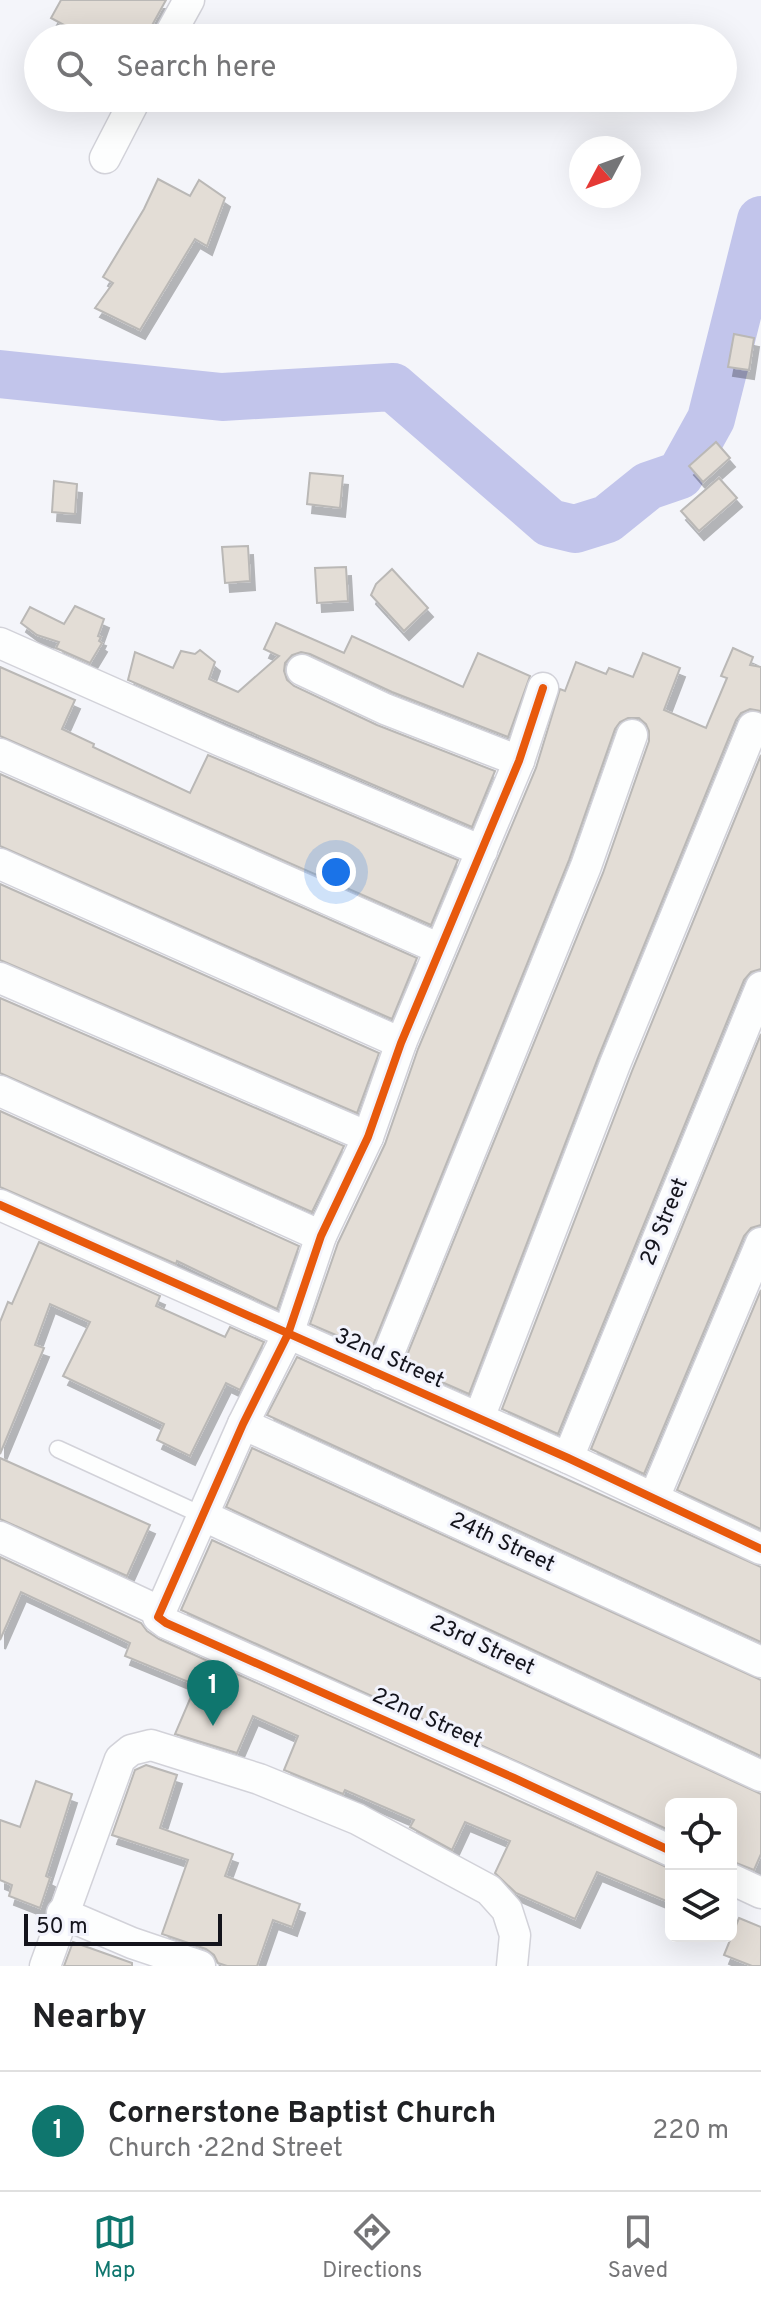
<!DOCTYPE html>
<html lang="en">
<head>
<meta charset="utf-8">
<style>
	:root { --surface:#fff; --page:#f2f2f2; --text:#202124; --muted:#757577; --line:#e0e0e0; --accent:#0f766e }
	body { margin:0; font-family:Overpass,sans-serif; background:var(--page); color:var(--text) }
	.controls { position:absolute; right:24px; bottom:24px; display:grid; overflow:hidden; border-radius:12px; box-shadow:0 8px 32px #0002 }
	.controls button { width:72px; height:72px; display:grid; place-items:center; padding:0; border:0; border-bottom:2px solid var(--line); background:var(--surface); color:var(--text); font:40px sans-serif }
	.compass { position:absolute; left:569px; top:136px; width:72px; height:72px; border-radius:50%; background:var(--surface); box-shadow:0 8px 32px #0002; rotate:229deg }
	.scale { position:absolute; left:24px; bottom:20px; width:198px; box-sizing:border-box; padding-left:8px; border:4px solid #14141c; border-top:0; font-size:22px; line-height:28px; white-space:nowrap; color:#14141c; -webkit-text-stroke:6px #f2f3fc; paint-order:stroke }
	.you { position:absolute; left:336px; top:872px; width:28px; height:28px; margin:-20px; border:6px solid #fff; border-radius:50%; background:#1a73e8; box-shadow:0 0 0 12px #1a73e833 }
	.badge { display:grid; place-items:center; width:52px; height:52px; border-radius:50%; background:var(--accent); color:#fff; font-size:26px; font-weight:700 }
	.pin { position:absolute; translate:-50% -66px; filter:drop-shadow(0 2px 4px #0008) }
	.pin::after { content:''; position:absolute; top:42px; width:28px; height:24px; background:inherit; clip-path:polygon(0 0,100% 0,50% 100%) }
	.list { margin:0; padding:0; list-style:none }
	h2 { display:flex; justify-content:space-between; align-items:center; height:104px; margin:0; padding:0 32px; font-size:34px }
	h2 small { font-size:26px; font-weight:400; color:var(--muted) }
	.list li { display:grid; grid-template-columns:52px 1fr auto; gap:24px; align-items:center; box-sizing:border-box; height:120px; padding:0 32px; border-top:2px solid var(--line) }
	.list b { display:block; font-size:30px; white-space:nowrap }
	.list p { margin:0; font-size:26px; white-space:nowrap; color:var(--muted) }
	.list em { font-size:26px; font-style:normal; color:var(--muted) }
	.icon { flex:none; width:44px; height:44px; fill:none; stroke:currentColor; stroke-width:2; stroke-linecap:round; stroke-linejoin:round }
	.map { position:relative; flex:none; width:761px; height:1966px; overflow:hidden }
	.search { position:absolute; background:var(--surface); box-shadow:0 8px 32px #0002; left:24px; right:24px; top:24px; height:88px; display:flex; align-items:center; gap:20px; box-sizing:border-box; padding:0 28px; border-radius:44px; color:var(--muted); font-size:30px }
	.sheet { height:224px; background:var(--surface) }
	nav { display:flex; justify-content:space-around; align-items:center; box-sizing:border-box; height:112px; border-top:2px solid var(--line); background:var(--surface); font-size:22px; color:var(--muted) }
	nav a { display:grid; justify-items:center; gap:4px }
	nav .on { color:var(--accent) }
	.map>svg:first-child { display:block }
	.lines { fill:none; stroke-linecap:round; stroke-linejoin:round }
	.river { stroke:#c2c5eb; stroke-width:48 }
	.building { fill:#e3ddd6; stroke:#bab8b6; stroke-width:2; filter:url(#shadow) }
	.service-casing { stroke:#d2d2d9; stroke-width:19 }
	.minor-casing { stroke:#d2d2d9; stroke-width:33 }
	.service { stroke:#fdfefe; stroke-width:16 }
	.minor { stroke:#fdfefe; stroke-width:30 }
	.cycleway-casing { stroke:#f2f3fc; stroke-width:13 }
	.cycleway { stroke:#e8590c; stroke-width:8 }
	.labels { text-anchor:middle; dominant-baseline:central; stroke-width:6; stroke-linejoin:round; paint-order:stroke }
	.street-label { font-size:22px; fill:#14141c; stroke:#f2f3fc }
</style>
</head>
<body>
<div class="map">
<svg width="761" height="1966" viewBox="0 0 761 1966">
	<defs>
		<filter id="shadow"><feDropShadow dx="5" dy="9" stdDeviation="0" flood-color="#0004"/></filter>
	</defs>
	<rect width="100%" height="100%" fill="#f4f5fa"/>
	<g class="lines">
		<path class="river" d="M0,374L222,397L393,387L550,523L575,529L607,519L648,486L680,475L711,419L761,220"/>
	</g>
	<g class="building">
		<path d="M61,0H166L145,38H88L51,18Z"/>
		<path d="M158,179L190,196L199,180L225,198L207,246L195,239L140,330L95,308L113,283L103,277L144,209Z"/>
		<path d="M734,334L754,338L749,370L728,367Z"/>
		<path d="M716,442L730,458L703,482L689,466Z"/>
		<path d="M310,473L343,476L340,508L307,504Z"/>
		<path d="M719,478L737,498L699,531L681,511Z"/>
		<path d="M54,481L77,484L75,514L52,512Z"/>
		<path d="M248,546L250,581L225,583L222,547Z"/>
		<path d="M346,567L348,601L317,603L315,568Z"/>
		<path d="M392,569L428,608L404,631L371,595L376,584Z"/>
		<path d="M75,606L104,619L98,636L101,637L99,641L102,643L90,663L56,648L59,642L37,635L21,623L30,607L64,624Z"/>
		<path d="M276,623L344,653L352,636L463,687L478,653L530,676L508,737L392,692L310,654L301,652L292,655L285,663L284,671L287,680L294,686L377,725L495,771L472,827L128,680L135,652L173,668L181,651L195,654L200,650L215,662L209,679L238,692L279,656L264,649Z"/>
		<path d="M733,648L753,657L750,665L761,667V711L750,709L741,713L736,720L598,1058L469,1394L403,1365L603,873L649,741V731L646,724L639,718H628L620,722L615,729L569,860L371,1350L310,1324L338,1243L385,1144L418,1049L536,768L560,689L565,691L576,662L606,674L609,668L633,677L643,653L680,668L664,710L706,728L727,678L721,676Z"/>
		<path d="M0,667L75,700L62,729L94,744L93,747L190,793L208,755L458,860L431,925L0,736Z"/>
		<path d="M761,755V969L751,972L744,980L558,1434L502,1409L632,1071Z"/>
		<path d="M0,774L417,958L392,1019L0,846Z"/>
		<path d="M0,884L379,1053L357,1113L0,960Z"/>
		<path d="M0,998L344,1146L312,1212L0,1073Z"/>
		<path d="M761,1034V1225L751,1228L744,1236L644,1474L591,1449Z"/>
		<path d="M0,1111L299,1246L277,1309L177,1261L176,1264L0,1187Z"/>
		<path d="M39,1242L160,1296L156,1306L225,1337L230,1327L264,1342L240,1390L226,1383L190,1456L157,1440L164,1424L63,1376L90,1322L50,1304L35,1345L44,1348L0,1454V1322L8,1302L12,1304Z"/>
		<path d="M761,1290V1529L677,1490Z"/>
		<path d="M297,1357L761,1567V1642L267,1415Z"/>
		<path d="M252,1448L761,1680V1756L226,1507Z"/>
		<path d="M0,1458L150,1525L127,1576L0,1519Z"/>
		<path d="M212,1540L761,1794V1854L754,1870L731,1861V1804H671V1831L181,1610Z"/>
		<path d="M0,1557L141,1623L147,1631L159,1639L671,1869V1903L597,1872L575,1919L516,1893L495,1873L510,1841L465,1822L452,1850L410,1827L414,1820L345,1790L343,1794L284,1770L298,1736L253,1716L237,1753L175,1734L196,1685L125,1656L130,1643L21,1592L0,1640Z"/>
		<path d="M146,1765L177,1775L160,1828L233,1854L225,1876L300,1904L292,1927L273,1920L257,1966H227L218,1963L214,1955L206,1949L162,1934L188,1860L112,1835L135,1770Z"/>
		<path d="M36,1781L72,1794L46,1876L50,1878L40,1908L9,1896L12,1885L0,1880V1820L20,1827Z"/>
		<path d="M739,1918L761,1927V1966H752L724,1955Z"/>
		<path d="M73,1942L132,1963V1966H64Z"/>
	</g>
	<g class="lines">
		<defs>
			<path id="service" d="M58,1449L204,1516"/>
			<g id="minor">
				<path d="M168,38L189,0"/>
				<path d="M105,158L136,98"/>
				<path d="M0,643L221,741L482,851"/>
				<path d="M302,670L385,709L519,761"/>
				<path d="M543,688L519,761L401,1043L368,1137L321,1236L288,1334L243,1424L158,1617L166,1623L514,1778L671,1851"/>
				<path d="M0,754L440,949"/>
				<path d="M0,864L401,1043"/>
				<path d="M0,978L368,1137"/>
				<path d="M0,1091L321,1236"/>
				<path d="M0,1205L568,1458L761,1549"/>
				<path d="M380,1375L586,866L632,735"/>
				<path d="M479,1418L615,1064L753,727"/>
				<path d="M243,1424L761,1662"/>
				<path d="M568,1458L761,987"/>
				<path d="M654,1498L761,1243"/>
				<path d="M204,1516L761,1776"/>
				<path d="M0,1537L159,1611"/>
				<path d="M731,1879L761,1893"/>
				<path d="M62,1913L132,1943L200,1966"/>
				<path d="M45,1966L120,1759L131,1750L151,1745L259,1779L357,1819L489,1890L507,1910L515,1935L512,1966"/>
			</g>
		</defs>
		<use href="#service" class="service-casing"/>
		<use href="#minor" class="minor-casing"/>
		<use href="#service" class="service"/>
		<use href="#minor" class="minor"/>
		<defs>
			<g id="cycleway">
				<path d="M543,688L519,761L401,1043L368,1137L321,1236L288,1334L243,1424L158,1617L166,1623L514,1778L671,1851"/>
				<path d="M0,1205L568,1458L761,1549"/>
			</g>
		</defs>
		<use href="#cycleway" class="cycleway-casing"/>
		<use href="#cycleway" class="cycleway"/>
	</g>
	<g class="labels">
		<g class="street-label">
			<text transform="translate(665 1222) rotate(-68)">29 Street</text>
			<text transform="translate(389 1359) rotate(24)">32nd Street</text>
			<text transform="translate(502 1543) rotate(25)">24th Street</text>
			<text transform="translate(482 1646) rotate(25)">23rd Street</text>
			<text transform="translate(427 1719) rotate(24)">22nd Street</text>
		</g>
	</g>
</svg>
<div class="controls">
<button><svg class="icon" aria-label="locate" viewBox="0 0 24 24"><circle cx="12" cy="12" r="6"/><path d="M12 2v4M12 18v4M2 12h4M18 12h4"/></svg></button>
<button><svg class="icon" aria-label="layers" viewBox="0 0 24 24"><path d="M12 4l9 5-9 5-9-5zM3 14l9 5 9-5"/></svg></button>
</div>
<svg class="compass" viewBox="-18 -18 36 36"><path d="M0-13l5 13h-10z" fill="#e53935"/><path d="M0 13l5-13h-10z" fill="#757577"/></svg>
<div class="scale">50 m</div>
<div class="you"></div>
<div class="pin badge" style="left:213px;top:1726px">1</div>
<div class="search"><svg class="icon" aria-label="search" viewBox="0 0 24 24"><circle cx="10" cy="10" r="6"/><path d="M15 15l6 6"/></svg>Search here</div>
</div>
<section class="sheet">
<h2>Nearby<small></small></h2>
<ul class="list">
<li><span class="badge">1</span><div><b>Cornerstone Baptist Church</b><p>Church · 22nd Street</p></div><em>220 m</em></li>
</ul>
</section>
<nav>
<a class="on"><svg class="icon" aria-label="map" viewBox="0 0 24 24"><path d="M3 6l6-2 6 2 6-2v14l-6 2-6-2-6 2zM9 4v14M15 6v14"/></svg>Map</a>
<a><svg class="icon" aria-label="directions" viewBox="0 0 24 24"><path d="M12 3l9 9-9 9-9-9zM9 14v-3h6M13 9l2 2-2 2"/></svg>Directions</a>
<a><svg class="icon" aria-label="saved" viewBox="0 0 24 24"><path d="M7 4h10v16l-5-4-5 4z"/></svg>Saved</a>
</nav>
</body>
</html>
